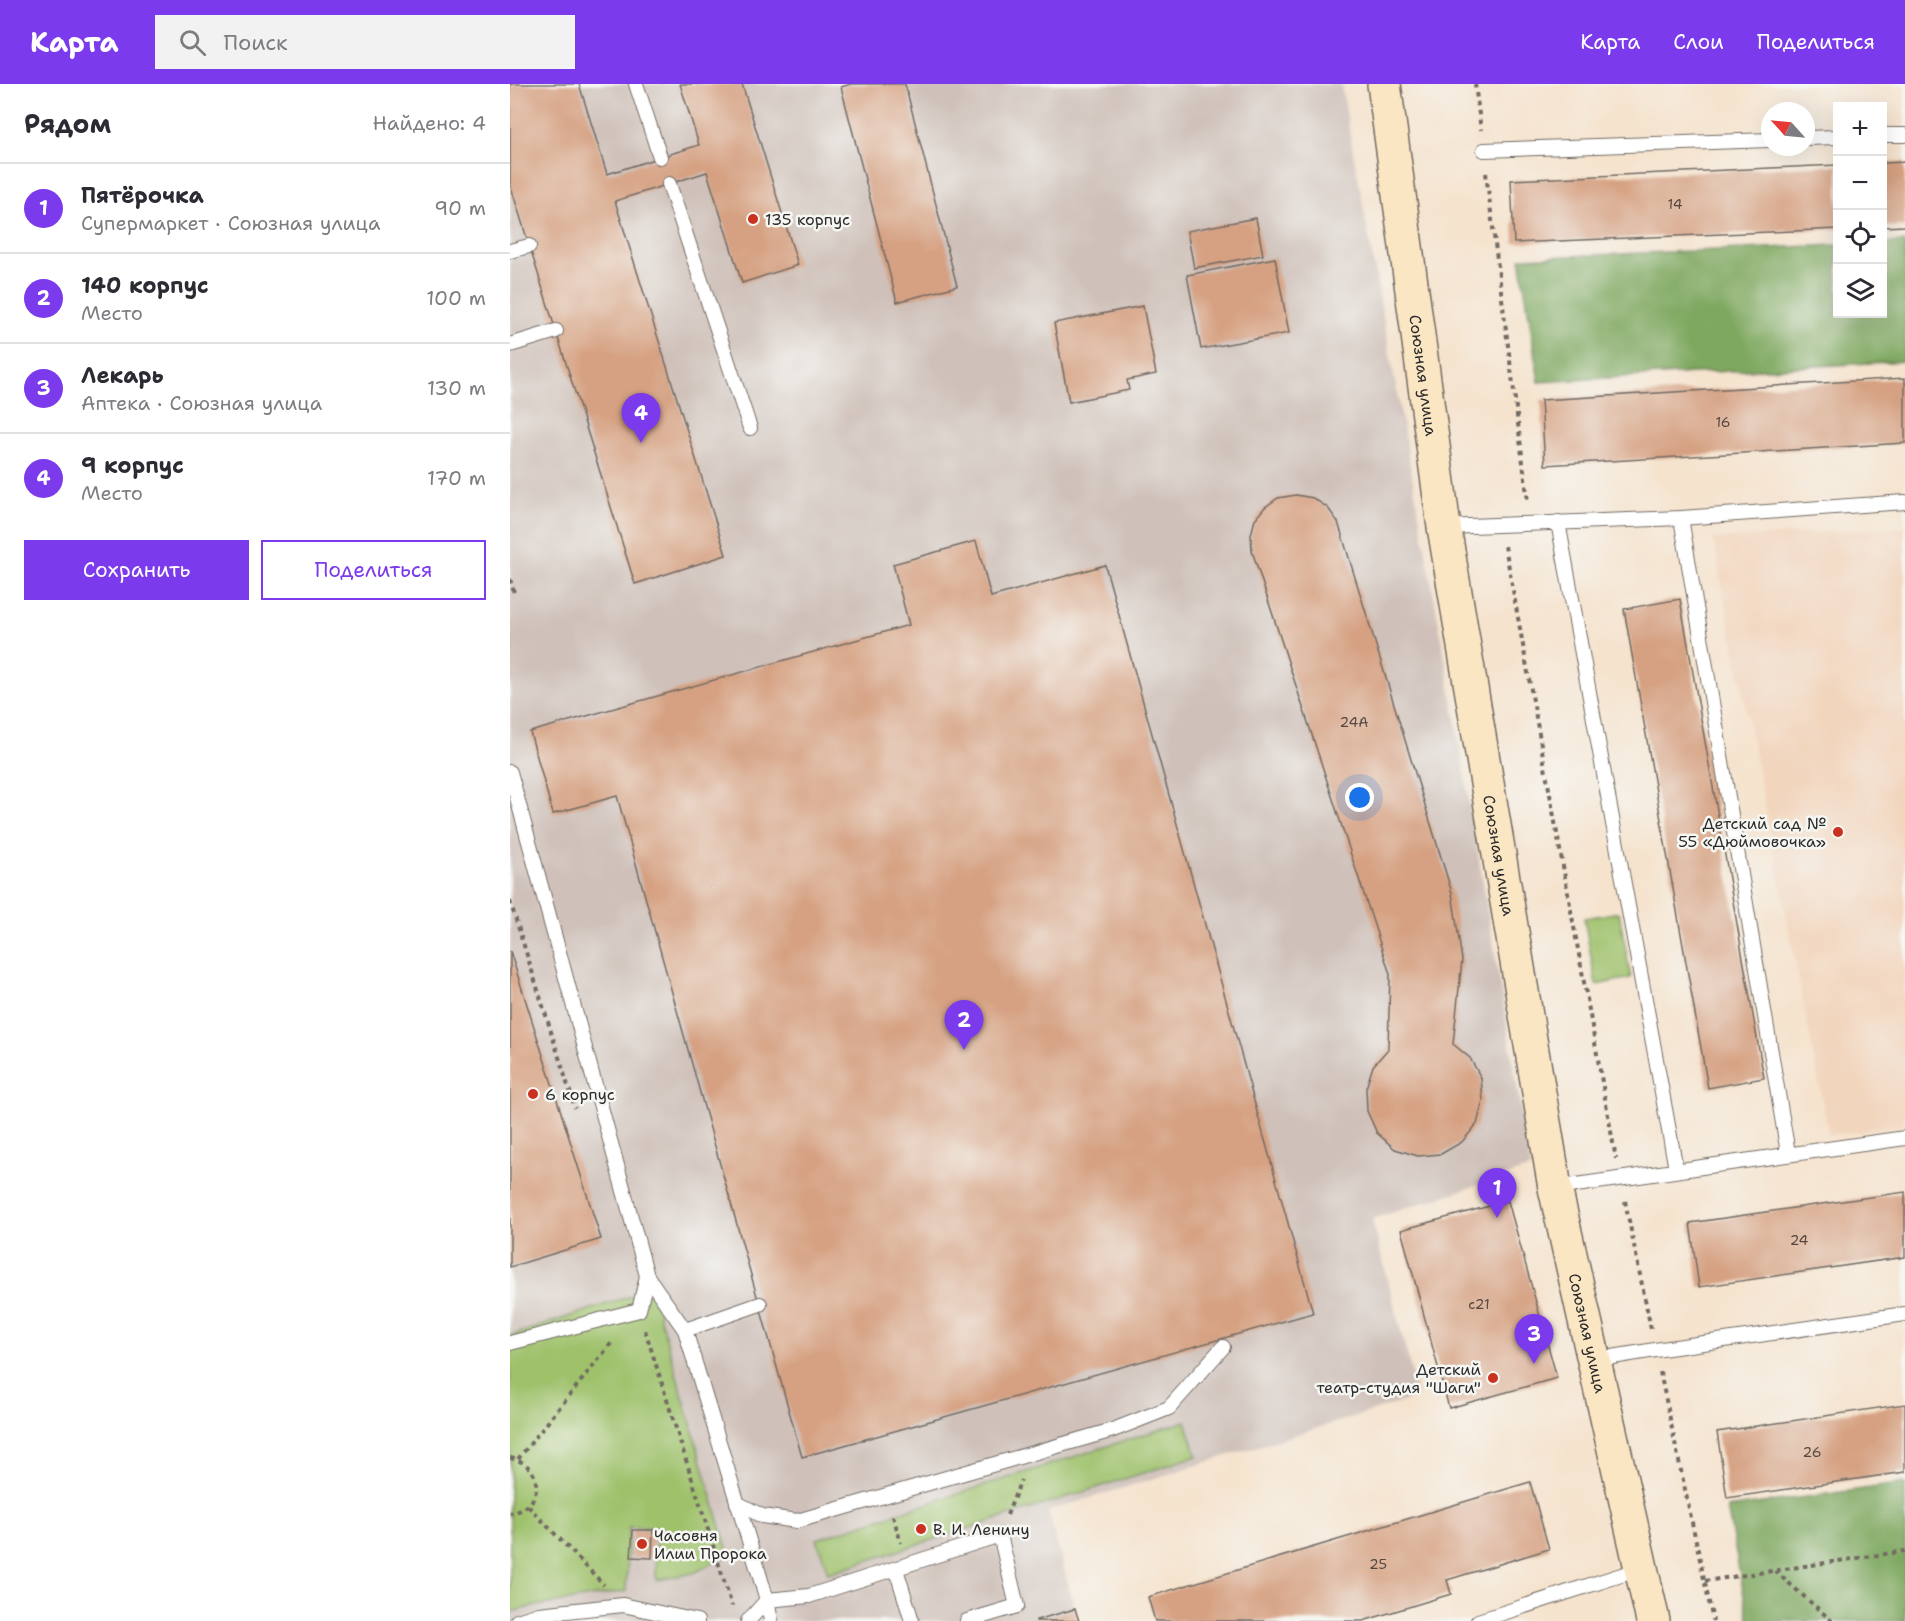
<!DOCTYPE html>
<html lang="ru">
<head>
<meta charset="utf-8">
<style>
	:root { --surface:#fff; --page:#f2f2f3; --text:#2b2b33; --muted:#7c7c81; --line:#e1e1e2; --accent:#7c3aed }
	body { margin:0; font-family:"Shantell Sans",sans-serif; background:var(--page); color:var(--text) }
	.controls { position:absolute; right:18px; top:18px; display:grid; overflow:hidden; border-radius:0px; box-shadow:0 6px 24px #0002 }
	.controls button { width:54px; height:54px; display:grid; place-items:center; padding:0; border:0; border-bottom:2px solid var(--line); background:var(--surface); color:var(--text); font:30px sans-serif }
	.compass { position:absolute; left:1251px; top:18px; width:54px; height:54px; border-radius:50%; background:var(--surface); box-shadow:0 6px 24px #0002; rotate:297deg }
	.you { position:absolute; left:850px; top:714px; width:21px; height:21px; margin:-15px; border:4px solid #fff; border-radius:50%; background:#1a73e8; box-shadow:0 0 0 9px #1a73e833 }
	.badge { display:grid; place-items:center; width:39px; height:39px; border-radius:50%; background:var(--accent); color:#fff; font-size:20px; font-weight:700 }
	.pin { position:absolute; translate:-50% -50px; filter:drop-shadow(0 2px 3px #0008) }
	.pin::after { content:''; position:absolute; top:32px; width:21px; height:18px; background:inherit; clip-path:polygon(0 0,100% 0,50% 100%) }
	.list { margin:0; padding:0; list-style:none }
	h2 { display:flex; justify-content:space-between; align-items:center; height:78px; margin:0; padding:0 24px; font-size:26px }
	h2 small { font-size:20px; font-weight:400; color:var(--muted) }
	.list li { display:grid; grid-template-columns:39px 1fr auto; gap:18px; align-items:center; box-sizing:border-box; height:90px; padding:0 24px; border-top:2px solid var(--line) }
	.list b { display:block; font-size:22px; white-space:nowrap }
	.list p { margin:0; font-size:20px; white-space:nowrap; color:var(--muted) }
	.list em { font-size:20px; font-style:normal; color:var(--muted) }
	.actions { display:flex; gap:12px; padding:18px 24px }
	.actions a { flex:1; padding:14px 0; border:2px solid var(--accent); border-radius:0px; text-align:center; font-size:21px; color:var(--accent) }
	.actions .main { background:var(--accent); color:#fff }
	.icon { flex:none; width:33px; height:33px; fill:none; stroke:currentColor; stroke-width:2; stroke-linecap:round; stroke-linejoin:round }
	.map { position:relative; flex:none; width:1395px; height:1537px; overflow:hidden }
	header { display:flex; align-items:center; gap:36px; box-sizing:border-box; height:84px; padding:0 30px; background:var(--accent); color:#fff }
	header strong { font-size:28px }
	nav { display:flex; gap:33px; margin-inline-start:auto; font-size:21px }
	.search { width:420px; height:54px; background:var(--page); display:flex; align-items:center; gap:15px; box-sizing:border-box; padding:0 21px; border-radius:0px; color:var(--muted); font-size:22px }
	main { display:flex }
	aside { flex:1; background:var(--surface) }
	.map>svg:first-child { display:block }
	.built { fill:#f2d5bd }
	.industrial { fill:#cfc1ba }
	.green { fill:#9ec16b; stroke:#64764b; stroke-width:1.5 }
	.forest { fill:#7ea75f; stroke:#546945; stroke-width:1.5 }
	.building { fill:#d6a182 }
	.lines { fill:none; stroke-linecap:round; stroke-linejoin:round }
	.lane-casing { stroke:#726b64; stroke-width:16 }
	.secondary-casing { stroke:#726b64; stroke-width:36 }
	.path { stroke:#726b64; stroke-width:4; stroke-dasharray:4.5 4.5; stroke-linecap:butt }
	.lane { stroke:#fff; stroke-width:14 }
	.secondary { stroke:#fbe6c4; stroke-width:33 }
	.poi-dot { fill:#c8321e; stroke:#f6f6f2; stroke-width:2 }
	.labels { text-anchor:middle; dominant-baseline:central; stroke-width:5; stroke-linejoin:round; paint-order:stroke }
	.number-label { font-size:14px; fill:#564841 }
	.poi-label { font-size:16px; fill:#2b2b2b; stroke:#f6f6f2; text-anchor:start }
	.street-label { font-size:16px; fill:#2b2b2b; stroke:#f6f6f2 }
</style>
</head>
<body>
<header>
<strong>Карта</strong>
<div class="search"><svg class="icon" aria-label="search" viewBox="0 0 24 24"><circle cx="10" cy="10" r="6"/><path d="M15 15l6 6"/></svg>Поиск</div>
<nav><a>Карта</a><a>Слои</a><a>Поделиться</a></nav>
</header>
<main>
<aside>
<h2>Рядом<small>Найдено: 4</small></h2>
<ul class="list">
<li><span class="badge">1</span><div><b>Пятёрочка</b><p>Супермаркет · Союзная улица</p></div><em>90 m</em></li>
<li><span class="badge">2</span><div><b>140 корпус</b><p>Место</p></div><em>100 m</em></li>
<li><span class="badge">3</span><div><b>Лекарь</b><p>Аптека · Союзная улица</p></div><em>130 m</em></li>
<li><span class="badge">4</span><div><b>9 корпус</b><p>Место</p></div><em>170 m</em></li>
</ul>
<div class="actions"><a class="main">Сохранить</a><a>Поделиться</a></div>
</aside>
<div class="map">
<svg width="1395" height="1537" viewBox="0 0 1395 1537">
	<rect width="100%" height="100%" fill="#f6f6f2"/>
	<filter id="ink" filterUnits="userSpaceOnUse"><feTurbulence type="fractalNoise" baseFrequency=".0167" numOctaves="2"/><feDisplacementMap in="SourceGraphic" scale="12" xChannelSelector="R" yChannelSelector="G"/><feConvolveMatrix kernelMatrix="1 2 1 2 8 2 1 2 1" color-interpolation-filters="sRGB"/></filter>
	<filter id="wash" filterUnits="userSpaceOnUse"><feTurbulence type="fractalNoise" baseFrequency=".008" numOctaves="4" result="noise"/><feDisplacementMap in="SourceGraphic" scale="24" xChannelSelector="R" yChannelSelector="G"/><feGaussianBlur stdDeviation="1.35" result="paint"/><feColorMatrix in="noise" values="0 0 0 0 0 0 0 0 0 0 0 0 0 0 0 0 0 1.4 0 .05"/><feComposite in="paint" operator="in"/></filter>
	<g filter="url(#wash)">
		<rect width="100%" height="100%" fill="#f5e3ce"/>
		<path class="built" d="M1395,443V1042L1319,1051L1203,455Z"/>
		<path class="industrial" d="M0,0H831L934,568L1021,1084L862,1135L908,1313L538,1427L565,1525L525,1537H0Z"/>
		<g class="green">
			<path d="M1109,828L1121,894L1086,901L1074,834Z"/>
			<path d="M143,1210L219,1471L184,1489L146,1496V1444L119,1443L116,1507L20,1523L0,1528V1252L121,1212Z"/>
			<path d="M676,1337L687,1372L318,1489L307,1455Z"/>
		</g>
		<g class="forest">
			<path d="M1395,158V277L1029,298L1010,174L1327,161L1328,230H1372L1373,159Z"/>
			<path d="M1395,1399V1537H1239L1217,1424Z"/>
		</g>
		<g id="blocks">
			<g class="building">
				<path d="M0,0H69L97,90L189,61L170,0H232L288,181L232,199L197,88L105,117L216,471L125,500L0,100Z"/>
				<path d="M341,0H395L447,202L387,218L331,3Z"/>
				<path d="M1395,78V142L1372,143V79Z"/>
				<path d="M1328,81V145L1004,159L1001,96Z"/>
				<path d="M746,134L753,171L684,184L677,147Z"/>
				<path d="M765,174L779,249L691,265L677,191Z"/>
				<path d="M633,222L646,290L617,296L619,306L559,318L544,239Z"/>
				<path d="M1395,294V359L1035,381L1031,316Z"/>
				<path d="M786,411L803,414L818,424L828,438L942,809L952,876L943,960L960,974L971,994L973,1017L967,1040L952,1058L931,1070L908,1072L885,1065L867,1049L857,1027L856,1004L863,982L878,965L880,890L742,467L741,451L745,435L755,423L768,414Z"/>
				<path d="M466,457L481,513L595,481L803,1229L292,1373L107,712L43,730L20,648L399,541L383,480Z"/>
				<path d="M1170,515L1254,994L1198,1004L1114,525Z"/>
				<path d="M0,867L91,1155L0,1183Z"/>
				<path d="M1395,1108V1173L1189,1203L1180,1139Z"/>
				<path d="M998,1117L1047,1294L939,1324L891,1146Z"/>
				<path d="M1395,1320V1388L1217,1414L1207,1348Z"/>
				<path d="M1020,1398L1039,1465L937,1496L941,1510L853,1537H645L638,1513Z"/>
				<path d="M123,1446H143L142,1474L121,1473Z"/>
				<path d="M565,1525L569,1537H526V1536Z"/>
			</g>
		</g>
	</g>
	<g filter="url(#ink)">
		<use href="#blocks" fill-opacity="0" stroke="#726b64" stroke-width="1.5"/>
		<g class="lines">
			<defs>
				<g id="lane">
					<path d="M126,0L150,73"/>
					<path d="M1372,51H1395"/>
					<path d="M1296,54L1328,53"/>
					<path d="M974,66L1260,56"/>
					<path d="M159,100L240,344"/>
					<path d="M0,167L19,162"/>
					<path d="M0,261L46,247"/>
					<path d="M1171,434L1278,1069"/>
					<path d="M1048,438L1166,1085"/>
					<path d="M934,443L1171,434L1395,418"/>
					<path d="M0,688L137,1192L175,1246L257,1516L299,1512L490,1451L507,1522L457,1537"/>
					<path d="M1045,1104L1395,1054"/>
					<path d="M175,1246L250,1220"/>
					<path d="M0,1259L129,1226L137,1192"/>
					<path d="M1084,1276L1145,1266L1395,1230"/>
					<path d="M227,1419L252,1432L287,1437L603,1346L659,1324L713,1263"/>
					<path d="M386,1485L402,1537"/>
					<path d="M7,1537L29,1530L113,1521L187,1537"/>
					<path d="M238,1537L257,1516L261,1537"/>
					<path d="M968,1537L1130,1485"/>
				</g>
				<g id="secondary">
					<path id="s1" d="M874,0L934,443L1045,1104L1143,1537"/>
				</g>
			</defs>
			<use href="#lane" class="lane-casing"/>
			<use href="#secondary" class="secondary-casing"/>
			<g class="path">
				<path d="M965,0L971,46"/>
				<path d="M976,89L1018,418"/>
				<path d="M995,462L1106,1075"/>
				<path d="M0,495L5,512"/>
				<path d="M0,817L65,1024"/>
				<path d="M1115,1117L1141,1245"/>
				<path d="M135,1246L222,1522"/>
				<path d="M1150,1288L1203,1537"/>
				<path d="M0,1374C35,1380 35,1425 0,1429"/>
				<path d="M8,1375L104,1256"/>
				<path d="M18,1422L94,1501"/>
				<path d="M497,1431L511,1396"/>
				<path d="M383,1432L391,1459"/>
				<path d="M1265,1487L1322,1537"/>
				<path d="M1195,1497L1395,1467"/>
			</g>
			<use href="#lane" class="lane"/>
			<use href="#secondary" class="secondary"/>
		</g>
	</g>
	<g class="poi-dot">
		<circle cx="243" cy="135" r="6"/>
		<circle cx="1328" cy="748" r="6"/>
		<circle cx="23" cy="1010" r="6"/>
		<circle cx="983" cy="1294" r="6"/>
		<circle cx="411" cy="1445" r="6"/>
		<circle cx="132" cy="1460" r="6"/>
	</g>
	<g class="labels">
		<g class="number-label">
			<text x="1165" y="120">14</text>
			<text x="1213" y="338">16</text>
			<text x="844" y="638">24A</text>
			<text x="1289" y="1156">24</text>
			<text x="969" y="1220">с21</text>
			<text x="1302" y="1368">26</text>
			<text x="868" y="1480">25</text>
		</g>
		<g class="poi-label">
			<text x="255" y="135">135 корпус</text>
			<text x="1316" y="739" text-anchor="end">Детский сад №<tspan x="1316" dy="18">55 «Дюймовочка»</tspan></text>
			<text x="35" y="1010">6 корпус</text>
			<text x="971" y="1285" text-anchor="end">Детский<tspan x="971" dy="18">театр-студия "Шаги"</tspan></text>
			<text x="423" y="1445">В. И. Ленину</text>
			<text x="144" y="1451">Часовня<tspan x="144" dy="18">Илии Пророка</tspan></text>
		</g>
		<g class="street-label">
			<text stroke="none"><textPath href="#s1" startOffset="294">Союзная улица</textPath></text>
			<text stroke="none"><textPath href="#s1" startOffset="780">Союзная улица</textPath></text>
			<text stroke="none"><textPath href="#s1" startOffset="1266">Союзная улица</textPath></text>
		</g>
	</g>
</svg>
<div class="controls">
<button>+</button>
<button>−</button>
<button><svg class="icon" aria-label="locate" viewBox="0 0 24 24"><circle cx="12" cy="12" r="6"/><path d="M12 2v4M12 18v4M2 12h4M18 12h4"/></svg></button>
<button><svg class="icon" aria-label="layers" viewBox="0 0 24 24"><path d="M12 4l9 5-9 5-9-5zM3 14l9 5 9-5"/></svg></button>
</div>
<svg class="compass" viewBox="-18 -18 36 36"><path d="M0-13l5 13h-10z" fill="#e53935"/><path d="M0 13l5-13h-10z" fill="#7c7c81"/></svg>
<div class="you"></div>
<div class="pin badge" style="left:987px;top:1134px">1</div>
<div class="pin badge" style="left:454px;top:966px">2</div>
<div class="pin badge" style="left:1024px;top:1280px">3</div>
<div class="pin badge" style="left:131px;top:359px">4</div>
</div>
</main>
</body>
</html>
